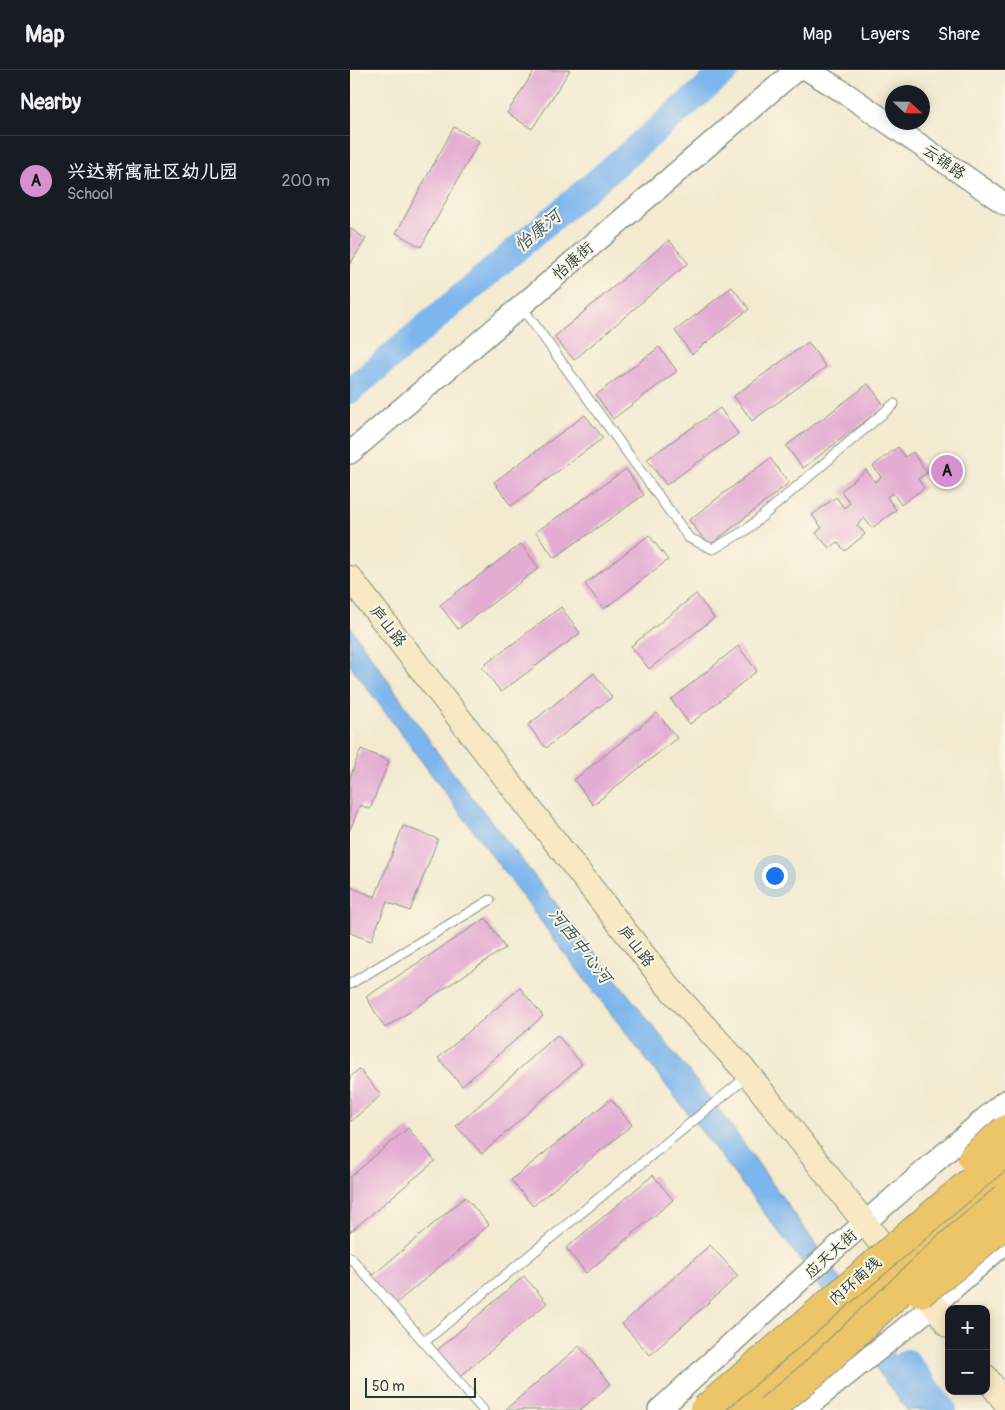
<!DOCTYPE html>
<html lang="en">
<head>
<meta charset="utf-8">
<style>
	:root { --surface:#171b24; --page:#20242c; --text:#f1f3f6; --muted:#9ea1a6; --line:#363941; --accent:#d690ce }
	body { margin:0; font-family:Pangolin,"LXGW WenKai TC",sans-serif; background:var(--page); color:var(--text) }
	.controls { position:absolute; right:15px; bottom:15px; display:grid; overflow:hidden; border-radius:10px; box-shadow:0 2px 12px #0003 }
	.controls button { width:45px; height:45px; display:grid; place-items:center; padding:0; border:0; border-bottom:1px solid var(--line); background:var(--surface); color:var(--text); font:25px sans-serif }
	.compass { position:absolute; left:535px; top:15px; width:45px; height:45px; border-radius:50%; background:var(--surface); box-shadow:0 2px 12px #0003; rotate:112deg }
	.scale { position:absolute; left:15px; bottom:12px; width:111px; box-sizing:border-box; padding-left:5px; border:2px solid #1f3d34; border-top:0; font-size:14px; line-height:18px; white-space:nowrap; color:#1f3d34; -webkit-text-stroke:4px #fcf5e5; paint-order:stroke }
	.you { position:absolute; left:424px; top:805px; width:18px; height:18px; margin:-12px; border:4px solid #fff; border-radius:50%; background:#1a73e8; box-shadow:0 0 0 8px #1a73e833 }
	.badge { display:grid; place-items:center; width:32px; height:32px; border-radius:50%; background:var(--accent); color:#111; font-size:16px; font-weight:700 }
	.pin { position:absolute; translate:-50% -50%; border:2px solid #fff; box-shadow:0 1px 5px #0006 }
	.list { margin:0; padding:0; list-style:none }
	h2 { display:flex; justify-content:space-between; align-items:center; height:65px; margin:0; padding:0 20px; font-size:21px }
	h2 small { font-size:16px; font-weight:400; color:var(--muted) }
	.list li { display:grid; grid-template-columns:32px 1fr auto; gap:15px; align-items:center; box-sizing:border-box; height:90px; padding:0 20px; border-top:1px solid var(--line) }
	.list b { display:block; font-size:19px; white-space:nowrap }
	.list p { margin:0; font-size:16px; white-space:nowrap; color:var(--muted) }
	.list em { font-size:16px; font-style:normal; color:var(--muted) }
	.map { position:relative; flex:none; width:655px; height:1340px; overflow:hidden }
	header { display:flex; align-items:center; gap:30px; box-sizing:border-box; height:70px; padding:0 25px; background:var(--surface); border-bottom:1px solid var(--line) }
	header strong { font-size:24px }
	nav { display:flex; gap:28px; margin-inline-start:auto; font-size:18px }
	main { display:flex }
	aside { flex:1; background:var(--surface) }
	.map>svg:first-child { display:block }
	.water { fill:#7db6ed; stroke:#4e7a90 }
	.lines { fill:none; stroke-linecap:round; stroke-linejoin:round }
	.river { stroke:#7db6ed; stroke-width:26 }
	.building { fill:#e3acd3 }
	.service-casing { stroke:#899482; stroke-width:11 }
	.tertiary-casing { stroke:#899482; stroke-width:24 }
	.secondary-casing { stroke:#899482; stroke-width:26 }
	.primary-casing { stroke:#899482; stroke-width:29 }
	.service { stroke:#fff; stroke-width:9 }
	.tertiary { stroke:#fff; stroke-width:21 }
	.secondary { stroke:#f8e8c3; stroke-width:24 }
	.primary { stroke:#edc569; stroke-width:26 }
	.trunk-bridge-casing { stroke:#899482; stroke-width:30; stroke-linecap:butt }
	.trunk-bridge { stroke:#edc569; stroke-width:28 }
	.labels { text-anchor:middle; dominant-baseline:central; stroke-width:4; stroke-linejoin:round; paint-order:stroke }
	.street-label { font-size:16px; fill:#1f3d34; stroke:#fcf5e5 }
	.water-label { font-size:18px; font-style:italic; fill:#365b62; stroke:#fcf5e5 }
</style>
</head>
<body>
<header>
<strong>Map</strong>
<nav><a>Map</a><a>Layers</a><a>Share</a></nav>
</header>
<main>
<aside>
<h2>Nearby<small></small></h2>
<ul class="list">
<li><span class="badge">A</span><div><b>兴达新寓社区幼儿园</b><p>School</p></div><em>200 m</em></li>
</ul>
</aside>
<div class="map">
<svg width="655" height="1340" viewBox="0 0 655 1340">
	<rect width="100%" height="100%" fill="#fcf5e5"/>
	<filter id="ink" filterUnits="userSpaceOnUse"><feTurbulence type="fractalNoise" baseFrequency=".02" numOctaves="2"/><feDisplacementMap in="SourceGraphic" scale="10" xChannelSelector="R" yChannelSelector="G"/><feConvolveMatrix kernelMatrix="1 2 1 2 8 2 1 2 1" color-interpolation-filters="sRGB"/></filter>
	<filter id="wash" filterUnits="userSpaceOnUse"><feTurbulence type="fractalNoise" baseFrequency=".0096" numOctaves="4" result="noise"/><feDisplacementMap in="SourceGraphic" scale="20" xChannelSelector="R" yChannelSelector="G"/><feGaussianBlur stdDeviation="1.12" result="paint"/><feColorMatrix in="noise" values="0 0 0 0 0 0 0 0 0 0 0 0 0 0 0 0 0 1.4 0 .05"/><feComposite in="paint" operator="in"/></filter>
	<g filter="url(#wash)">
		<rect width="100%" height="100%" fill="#f3ead0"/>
		<path class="water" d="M0,556L92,689L377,1050L561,1308L586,1340H557L533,1308L458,1200L219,889L0,595Z"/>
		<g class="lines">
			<g class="river">
				<path d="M0,321L377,0"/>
				<path d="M557,1292L594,1340"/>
			</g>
		</g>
		<g id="blocks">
			<g class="building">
				<path d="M185,0H220L182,59L157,43Z"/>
				<path d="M104,57L129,71L71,177L46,163Z"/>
				<path d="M0,158L16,169L0,194Z"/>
				<path d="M319,170L338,193L224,290L204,267Z"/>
				<path d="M382,217L399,239L342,284L325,261Z"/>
				<path d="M458,272L476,297L402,351L384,326Z"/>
				<path d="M309,277L327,301L263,349L246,325Z"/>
				<path d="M518,314L535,336L453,398L436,376Z"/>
				<path d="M370,338L388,364L316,415L297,389Z"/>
				<path d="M235,345L253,368L161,436L144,412Z"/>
				<path d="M548,377L555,387L563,382L577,403L568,409L574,418L551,435L543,423L537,427L546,440L522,458L514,448L507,455L515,464L495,481L487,472L479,478L466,463L472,458L462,445L486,427L494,438L500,433L491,421L516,400L525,412L531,407L523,396Z"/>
				<path d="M420,388L439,413L359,476L339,450Z"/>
				<path d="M276,399L294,425L204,488L186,462Z"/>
				<path d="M299,465L318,490L254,539L235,514Z"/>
				<path d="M171,474L189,498L108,559L90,535Z"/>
				<path d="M346,524L364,548L299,599L281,576Z"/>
				<path d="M211,537L230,563L151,622L132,597Z"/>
				<path d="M388,576L407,601L340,654L321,630Z"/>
				<path d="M244,603L262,627L196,678L178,655Z"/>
				<path d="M307,643L327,668L243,735L224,710Z"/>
				<path d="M11,679L39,691L20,739L10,735L0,760V707Z"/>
				<path d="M53,756L88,769L60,841L37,832L21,871L0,863V817L25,827Z"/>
				<path d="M136,848L155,878L35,958L16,927Z"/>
				<path d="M170,918L193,946L112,1016L88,988Z"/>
				<path d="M207,965L232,994L132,1084L106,1056Z"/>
				<path d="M9,999L31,1025L0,1052V1007Z"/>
				<path d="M261,1029L282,1055L183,1136L161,1110Z"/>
				<path d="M58,1058L85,1091L0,1162V1107Z"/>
				<path d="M303,1105L323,1130L236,1203L216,1178Z"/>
				<path d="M115,1127L139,1155L44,1235L21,1207Z"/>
				<path d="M360,1175L388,1206L300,1285L272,1254Z"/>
				<path d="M174,1206L197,1233L107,1309L85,1282Z"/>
				<path d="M229,1276L261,1314L230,1340H155Z"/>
			</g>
		</g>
	</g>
	<g filter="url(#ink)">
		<use href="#blocks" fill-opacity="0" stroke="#899482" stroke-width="1"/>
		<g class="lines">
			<defs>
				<g id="service">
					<path d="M171,236L339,468L363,479L396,460L544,334"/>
					<path d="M0,914L140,830"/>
					<path d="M0,1187L74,1272L399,1005"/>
					<path d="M74,1272L133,1340"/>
				</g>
				<g id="tertiary">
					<path d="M458,0L495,23L655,134"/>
					<path d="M0,383L446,0"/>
					<path d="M309,1340L481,1182L655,1031"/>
					<path d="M453,1340L584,1235L655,1173"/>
				</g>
				<g id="secondary">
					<path d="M0,508L317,915L399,1005L547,1194L584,1235L599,1256"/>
					<path d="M636,1307L655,1332"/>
				</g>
				<g id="primary">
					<path d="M448,1278L655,1102"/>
					<path d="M392,1340L472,1273"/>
				</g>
			</defs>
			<use href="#service" class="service-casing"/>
			<use href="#tertiary" class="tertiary-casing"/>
			<use href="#secondary" class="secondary-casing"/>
			<use href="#primary" class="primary-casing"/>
			<use href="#service" class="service"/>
			<use href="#tertiary" class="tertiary"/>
			<use href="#secondary" class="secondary"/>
			<use href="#primary" class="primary"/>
			<defs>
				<g id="trunk-bridge">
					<path d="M622,1088L655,1060"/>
					<path d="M571,1223L603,1198L655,1154"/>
					<path d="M354,1340L655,1082"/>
					<path d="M419,1340L464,1303L597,1177L655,1128"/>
				</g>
			</defs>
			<use href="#trunk-bridge" class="trunk-bridge-casing"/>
			<use href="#trunk-bridge" class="trunk-bridge"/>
		</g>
	</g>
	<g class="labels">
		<g class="street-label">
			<text transform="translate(594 92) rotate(35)">云锦路</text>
			<text transform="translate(223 191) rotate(-41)">怡康街</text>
			<text transform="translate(38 556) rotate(52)">庐山路</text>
			<text transform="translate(286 876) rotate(52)">庐山路</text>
			<text transform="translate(481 1184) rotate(-42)">应天大街</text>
			<text transform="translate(505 1211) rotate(-41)">内环南线</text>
		</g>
		<g class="water-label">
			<text transform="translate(188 161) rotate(-40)">怡康河</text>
			<text transform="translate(230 876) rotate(52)">河西中心河</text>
		</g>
	</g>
</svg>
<div class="controls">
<button>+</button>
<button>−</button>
</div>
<svg class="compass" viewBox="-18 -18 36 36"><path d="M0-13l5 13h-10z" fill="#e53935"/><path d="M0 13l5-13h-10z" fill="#9ea1a6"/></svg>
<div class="scale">50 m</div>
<div class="you"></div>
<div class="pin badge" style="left:597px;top:401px">A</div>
</div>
</main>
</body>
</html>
